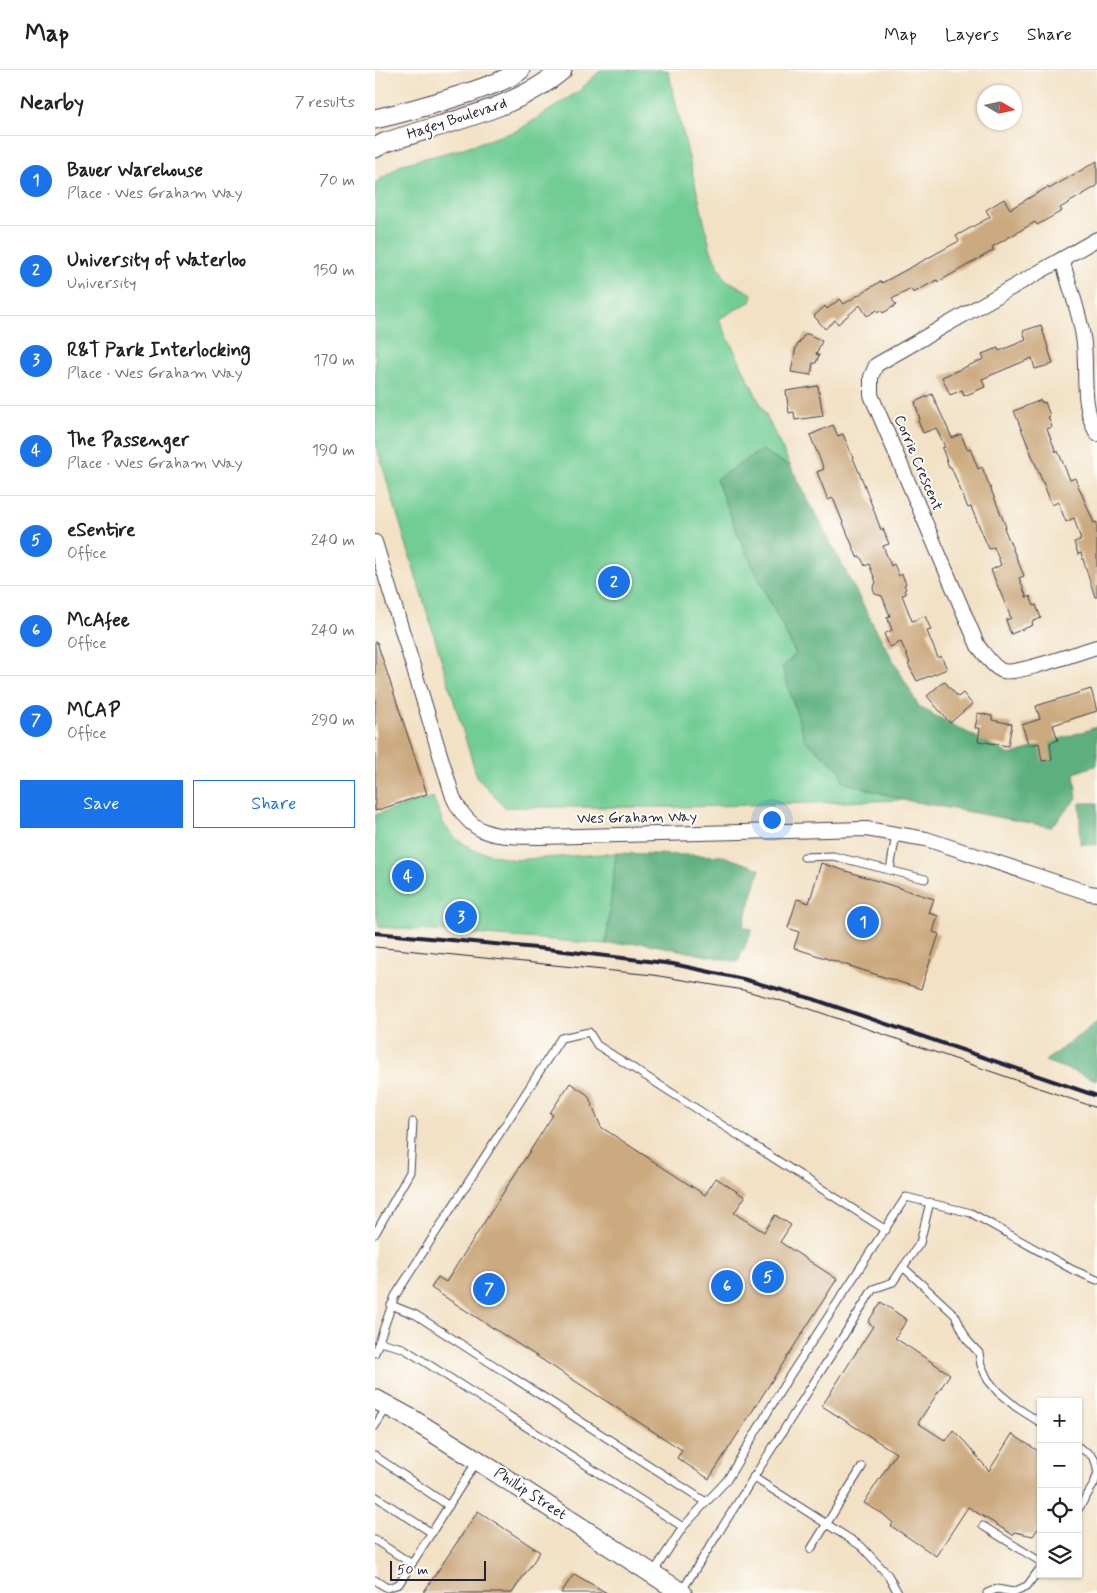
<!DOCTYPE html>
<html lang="en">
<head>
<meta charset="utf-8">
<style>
	:root { --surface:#fff; --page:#f6f6f6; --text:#222; --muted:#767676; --line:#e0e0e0; --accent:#1a73e8 }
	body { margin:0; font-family:Mynerve,sans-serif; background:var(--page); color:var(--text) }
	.controls { position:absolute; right:15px; bottom:15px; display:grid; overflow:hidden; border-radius:0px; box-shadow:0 1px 4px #0004 }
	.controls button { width:45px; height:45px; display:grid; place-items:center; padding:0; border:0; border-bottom:1px solid var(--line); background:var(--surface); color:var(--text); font:25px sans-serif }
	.compass { position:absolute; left:602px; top:15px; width:45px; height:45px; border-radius:50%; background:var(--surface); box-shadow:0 1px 4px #0004; rotate:99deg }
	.scale { position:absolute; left:15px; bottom:12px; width:96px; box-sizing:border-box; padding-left:5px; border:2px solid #22223b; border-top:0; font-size:14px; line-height:18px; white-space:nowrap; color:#22223b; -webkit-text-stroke:4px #fdfcf7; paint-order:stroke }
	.you { position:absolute; left:396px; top:749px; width:18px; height:18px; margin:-12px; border:4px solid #fff; border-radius:50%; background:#1a73e8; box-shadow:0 0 0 8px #1a73e833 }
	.badge { display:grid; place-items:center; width:32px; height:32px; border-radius:50%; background:var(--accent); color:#fff; font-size:16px; font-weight:700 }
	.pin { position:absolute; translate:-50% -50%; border:2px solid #fff; box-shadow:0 1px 5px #0006 }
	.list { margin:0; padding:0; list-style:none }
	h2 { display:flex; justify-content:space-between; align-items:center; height:65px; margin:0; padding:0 20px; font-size:21px }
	h2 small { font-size:16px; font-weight:400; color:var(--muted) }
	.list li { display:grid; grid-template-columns:32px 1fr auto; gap:15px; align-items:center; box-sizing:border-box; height:90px; padding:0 20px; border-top:1px solid var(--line) }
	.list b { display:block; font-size:19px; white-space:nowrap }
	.list p { margin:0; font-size:16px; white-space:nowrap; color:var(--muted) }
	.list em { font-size:16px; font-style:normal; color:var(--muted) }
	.actions { display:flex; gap:10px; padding:15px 20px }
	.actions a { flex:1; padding:11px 0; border:1px solid var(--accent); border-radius:0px; text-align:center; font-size:18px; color:var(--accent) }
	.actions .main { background:var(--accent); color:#fff }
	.icon { flex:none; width:28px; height:28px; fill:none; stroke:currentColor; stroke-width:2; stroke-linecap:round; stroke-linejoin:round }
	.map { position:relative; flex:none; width:722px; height:1523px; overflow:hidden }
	header { display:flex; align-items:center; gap:30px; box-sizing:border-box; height:70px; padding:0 25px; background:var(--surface); border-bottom:1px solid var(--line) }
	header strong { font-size:24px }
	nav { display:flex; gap:28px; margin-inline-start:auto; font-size:18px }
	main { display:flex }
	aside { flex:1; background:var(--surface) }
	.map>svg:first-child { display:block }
	.green { fill:#72cd94; stroke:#4a7868 }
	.forest { fill:#5db07e; stroke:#40695c }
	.building { fill:#ccaa80 }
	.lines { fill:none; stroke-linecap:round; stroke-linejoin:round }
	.lane-casing { stroke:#413f50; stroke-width:9 }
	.street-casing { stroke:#413f50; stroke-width:16 }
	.secondary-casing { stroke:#413f50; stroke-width:21 }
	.lane { stroke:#fff; stroke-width:7 }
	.street { stroke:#fff; stroke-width:14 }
	.secondary { stroke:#fff; stroke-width:19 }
	.tram { stroke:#22223b; stroke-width:1 }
	.rail { stroke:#22223b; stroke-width:4 }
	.labels { text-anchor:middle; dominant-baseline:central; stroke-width:4; stroke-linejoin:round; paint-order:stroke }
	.street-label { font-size:15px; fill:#22223b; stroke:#fdfcf7 }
</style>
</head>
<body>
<header>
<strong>Map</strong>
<nav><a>Map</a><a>Layers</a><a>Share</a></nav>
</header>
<main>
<aside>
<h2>Nearby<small>7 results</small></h2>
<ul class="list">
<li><span class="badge">1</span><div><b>Bauer Warehouse</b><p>Place · Wes Graham Way</p></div><em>70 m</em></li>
<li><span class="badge">2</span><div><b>University of Waterloo</b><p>University</p></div><em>150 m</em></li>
<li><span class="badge">3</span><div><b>R&amp;T Park Interlocking</b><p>Place · Wes Graham Way</p></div><em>170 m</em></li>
<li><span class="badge">4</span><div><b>The Passenger</b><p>Place · Wes Graham Way</p></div><em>190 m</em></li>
<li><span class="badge">5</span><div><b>eSentire</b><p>Office</p></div><em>240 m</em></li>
<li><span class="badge">6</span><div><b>McAfee</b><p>Office</p></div><em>240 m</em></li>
<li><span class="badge">7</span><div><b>MCAP</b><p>Office</p></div><em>290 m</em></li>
</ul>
<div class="actions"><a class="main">Save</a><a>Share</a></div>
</aside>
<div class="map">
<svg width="722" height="1523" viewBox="0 0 722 1523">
	<rect width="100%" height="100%" fill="#fdfcf7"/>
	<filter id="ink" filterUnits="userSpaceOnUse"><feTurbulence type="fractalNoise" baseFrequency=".02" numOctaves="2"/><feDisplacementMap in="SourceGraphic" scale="10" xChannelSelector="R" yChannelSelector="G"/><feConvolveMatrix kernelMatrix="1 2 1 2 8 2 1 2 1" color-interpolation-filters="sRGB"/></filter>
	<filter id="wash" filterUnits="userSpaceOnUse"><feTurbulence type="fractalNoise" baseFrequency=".0096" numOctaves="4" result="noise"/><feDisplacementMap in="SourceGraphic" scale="20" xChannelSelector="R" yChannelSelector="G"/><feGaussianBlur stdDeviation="1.12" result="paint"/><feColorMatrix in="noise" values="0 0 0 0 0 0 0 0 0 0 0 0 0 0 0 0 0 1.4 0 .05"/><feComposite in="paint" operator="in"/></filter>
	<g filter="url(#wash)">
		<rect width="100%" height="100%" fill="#f2e1c5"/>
		<g class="green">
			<path d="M226,0H293L336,181L350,209L377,224L376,231L344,249L416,397L387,380L341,410L368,476L421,584L430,670L466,701L468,712L530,730L308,737H130L102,707L0,371V113L27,94L82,80L144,60L204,21Z"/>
			<path d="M58,727L69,755L82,769L99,780L139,790L241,783L231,874L4,857L0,837V745Z"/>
		</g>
		<g class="forest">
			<path d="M387,380L416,397L497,552L544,637L635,685L722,657V695L699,703L702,728L676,757L530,730L468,712L466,701L430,670L407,597L421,584L368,476L341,409Z"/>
			<path d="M705,733H722V775L705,774Z"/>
			<path d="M241,783L348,786L385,799L368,856L377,860L363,892L269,873L231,874Z"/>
			<path d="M722,952V1010L670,991Z"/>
		</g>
		<g id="blocks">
			<g class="building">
				<path d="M722,91V116L685,138L687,141L662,155L660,152L617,177L619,180L563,212L562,210L538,223L536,219L517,229L521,235L508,243L506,240L503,242L502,240L492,246L485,235L463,254L460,250L450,259L439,246L450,236L452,239L465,229L469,234L506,211L507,213L584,171L581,166L615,147L611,140L629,129L635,139L673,117L674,119Z"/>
				<path d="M666,255L678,294L660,299L657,288L607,309L610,317L589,326L587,320L575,325L567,307L609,289L607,284L623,278L624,281L651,270L648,261Z"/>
				<path d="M430,264H433L447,271L441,284L444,285L441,293H438L436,305L416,302L421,277Z"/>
				<path d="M443,316L448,346L420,350L419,342L414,343L411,321Z"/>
				<path d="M557,324L577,368L586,364L592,379L595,378L603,399L607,397L631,457L629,458L649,506L644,508L652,528L655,526L659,536L661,535L666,548L657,552L658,555L636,564L631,550L636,548L616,500L626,495L619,477L614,479L596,437L593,438L576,397H574L567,378L570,377L561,358L548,363L543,351L545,350L540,332Z"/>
				<path d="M666,330L667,333L670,332L675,346L673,347L677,357L672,359L681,382L683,381L695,410L700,408L719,453L722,452V527H720L706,483L703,484L699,472L706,470L699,448L691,452L683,432L677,435L639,341Z"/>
				<path d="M458,355L463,366L468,364L489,414L506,460L508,459L514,474L508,476L516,496L519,494L524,506L527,504L531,514L529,515L531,519L529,520L531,524L527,525L537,551L550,546L556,560L552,561L563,588L566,586L572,599L542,611L533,594L535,593L526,572L515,577L509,564L517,560L512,547L515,546L507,526L500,524L498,519L501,512L494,494L490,496L485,486L482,487L458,428L453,430L442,402L449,399L435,365Z"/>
				<path d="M0,572H2L52,724L0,741Z"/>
				<path d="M569,611L583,627L588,623L597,634L575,653L552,626Z"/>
				<path d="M716,619L722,641L678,655L683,670L675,673L677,690L667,691L664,673L654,676L647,655L665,649L661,636Z"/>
				<path d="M603,643L617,646V650L637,654L633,676L603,671L605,658H600Z"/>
				<path d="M446,793L559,829L554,843L563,846L558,862L564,864L546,919L419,878L424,862L413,858L422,829L434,833Z"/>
				<path d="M195,1013L213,1025L226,1057L330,1125L341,1108L370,1127L359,1143L389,1162L400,1145L416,1155L405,1172L462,1209L334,1409L302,1388L307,1380L56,1218L63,1207L71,1212L178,1045L175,1043Z"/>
				<path d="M506,1232L532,1250L520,1268L575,1304L543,1353L571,1371L578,1360L591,1373L614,1401L637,1364L666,1383V1454L658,1466L640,1462L638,1465L593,1437L561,1486L516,1456L518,1453L508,1444L489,1433L521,1383L447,1336L498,1256L493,1252Z"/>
				<path d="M103,1441L165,1482L137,1523H48Z"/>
				<path d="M199,1504L232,1523H186Z"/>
			</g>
		</g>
	</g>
	<g filter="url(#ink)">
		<use href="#blocks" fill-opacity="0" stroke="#413f50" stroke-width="1"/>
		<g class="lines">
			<defs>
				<g id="lane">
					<path d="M429,787L458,786L550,809"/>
					<path d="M515,800L521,764"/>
					<path d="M0,1164L35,1102L38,1052"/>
					<path d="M528,1197L545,1173L555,1132"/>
					<path d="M16,1235L41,1245L331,1432"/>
					<path d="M4,1272L28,1278L308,1457"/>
					<path d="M0,1283L20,1226L186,968L214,962L222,975L511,1160"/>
					<path d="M0,1356L13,1336"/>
					<path d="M703,1377C715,1384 721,1386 722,1400"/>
					<path d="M0,1386L74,1436"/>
					<path d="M378,1407L486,1476L513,1505L523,1523"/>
					<path d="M0,1426L57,1463"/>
					<path d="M703,1440L719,1414L722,1405"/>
					<path d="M608,1456L666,1492"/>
					<path d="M0,1470L37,1494"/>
					<path d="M436,1479L487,1397"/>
					<path d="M278,1503L308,1457L352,1410L412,1310L531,1127L596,1143L698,1200L722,1210"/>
					<path d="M0,1510L12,1518L24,1514L102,1391"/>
					<path d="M306,1522L498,1219L518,1212L528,1197L580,1245L592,1270L604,1283L606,1295L613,1310L623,1322L641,1337L666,1353"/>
					<path d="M612,1523L622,1519L638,1522L652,1516L666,1497"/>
				</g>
				<g id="street">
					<path d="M722,169L501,295L496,307V325L603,576C610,584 618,598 628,601C642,605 704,582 722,577"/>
					<path d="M687,189C694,217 706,244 709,274C712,305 706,335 722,364"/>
					<path d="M0,472L78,727C97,769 123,766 164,767L491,759L551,769L714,823L722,824"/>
				</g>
				<g id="secondary">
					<path d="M0,49C31,42 62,33 93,23C110,17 131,11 145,0"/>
					<path d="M0,78L9,73C65,54 142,39 187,0"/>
					<path d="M0,1329L35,1348L102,1390L307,1523"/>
				</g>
			</defs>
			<use href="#lane" class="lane-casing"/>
			<use href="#street" class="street-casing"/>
			<use href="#secondary" class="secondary-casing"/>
			<use href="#lane" class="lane"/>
			<use href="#street" class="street"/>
			<use href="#secondary" class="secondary"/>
			<g class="tram">
				<path d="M18,864L214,884"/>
				<path d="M0,877L278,905L368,920L435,939L722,1038"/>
			</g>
			<path class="rail" d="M0,863L172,879L298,894L368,909L438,929L722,1026"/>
		</g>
	</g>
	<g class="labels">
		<g class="street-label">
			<text transform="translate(82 49) rotate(-18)">Hagey Boulevard</text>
			<text transform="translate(543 393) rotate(67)">Corrie Crescent</text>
			<text transform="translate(262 748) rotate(-1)">Wes Graham Way</text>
			<text transform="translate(155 1424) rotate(33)">Phillip Street</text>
		</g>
	</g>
</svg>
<div class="controls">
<button>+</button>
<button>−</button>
<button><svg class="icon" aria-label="locate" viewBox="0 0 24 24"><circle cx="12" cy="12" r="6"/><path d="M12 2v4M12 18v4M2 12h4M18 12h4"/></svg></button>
<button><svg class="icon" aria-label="layers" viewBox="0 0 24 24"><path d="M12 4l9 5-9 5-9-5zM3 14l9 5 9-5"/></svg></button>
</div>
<svg class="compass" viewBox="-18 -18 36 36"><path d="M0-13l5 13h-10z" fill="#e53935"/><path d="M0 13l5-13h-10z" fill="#767676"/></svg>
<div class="scale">50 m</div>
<div class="you"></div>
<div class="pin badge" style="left:488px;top:852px">1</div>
<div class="pin badge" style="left:239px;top:512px">2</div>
<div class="pin badge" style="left:86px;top:847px">3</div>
<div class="pin badge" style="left:33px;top:806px">4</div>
<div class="pin badge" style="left:393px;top:1207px">5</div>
<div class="pin badge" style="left:352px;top:1216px">6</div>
<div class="pin badge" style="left:114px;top:1219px">7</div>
</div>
</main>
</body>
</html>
